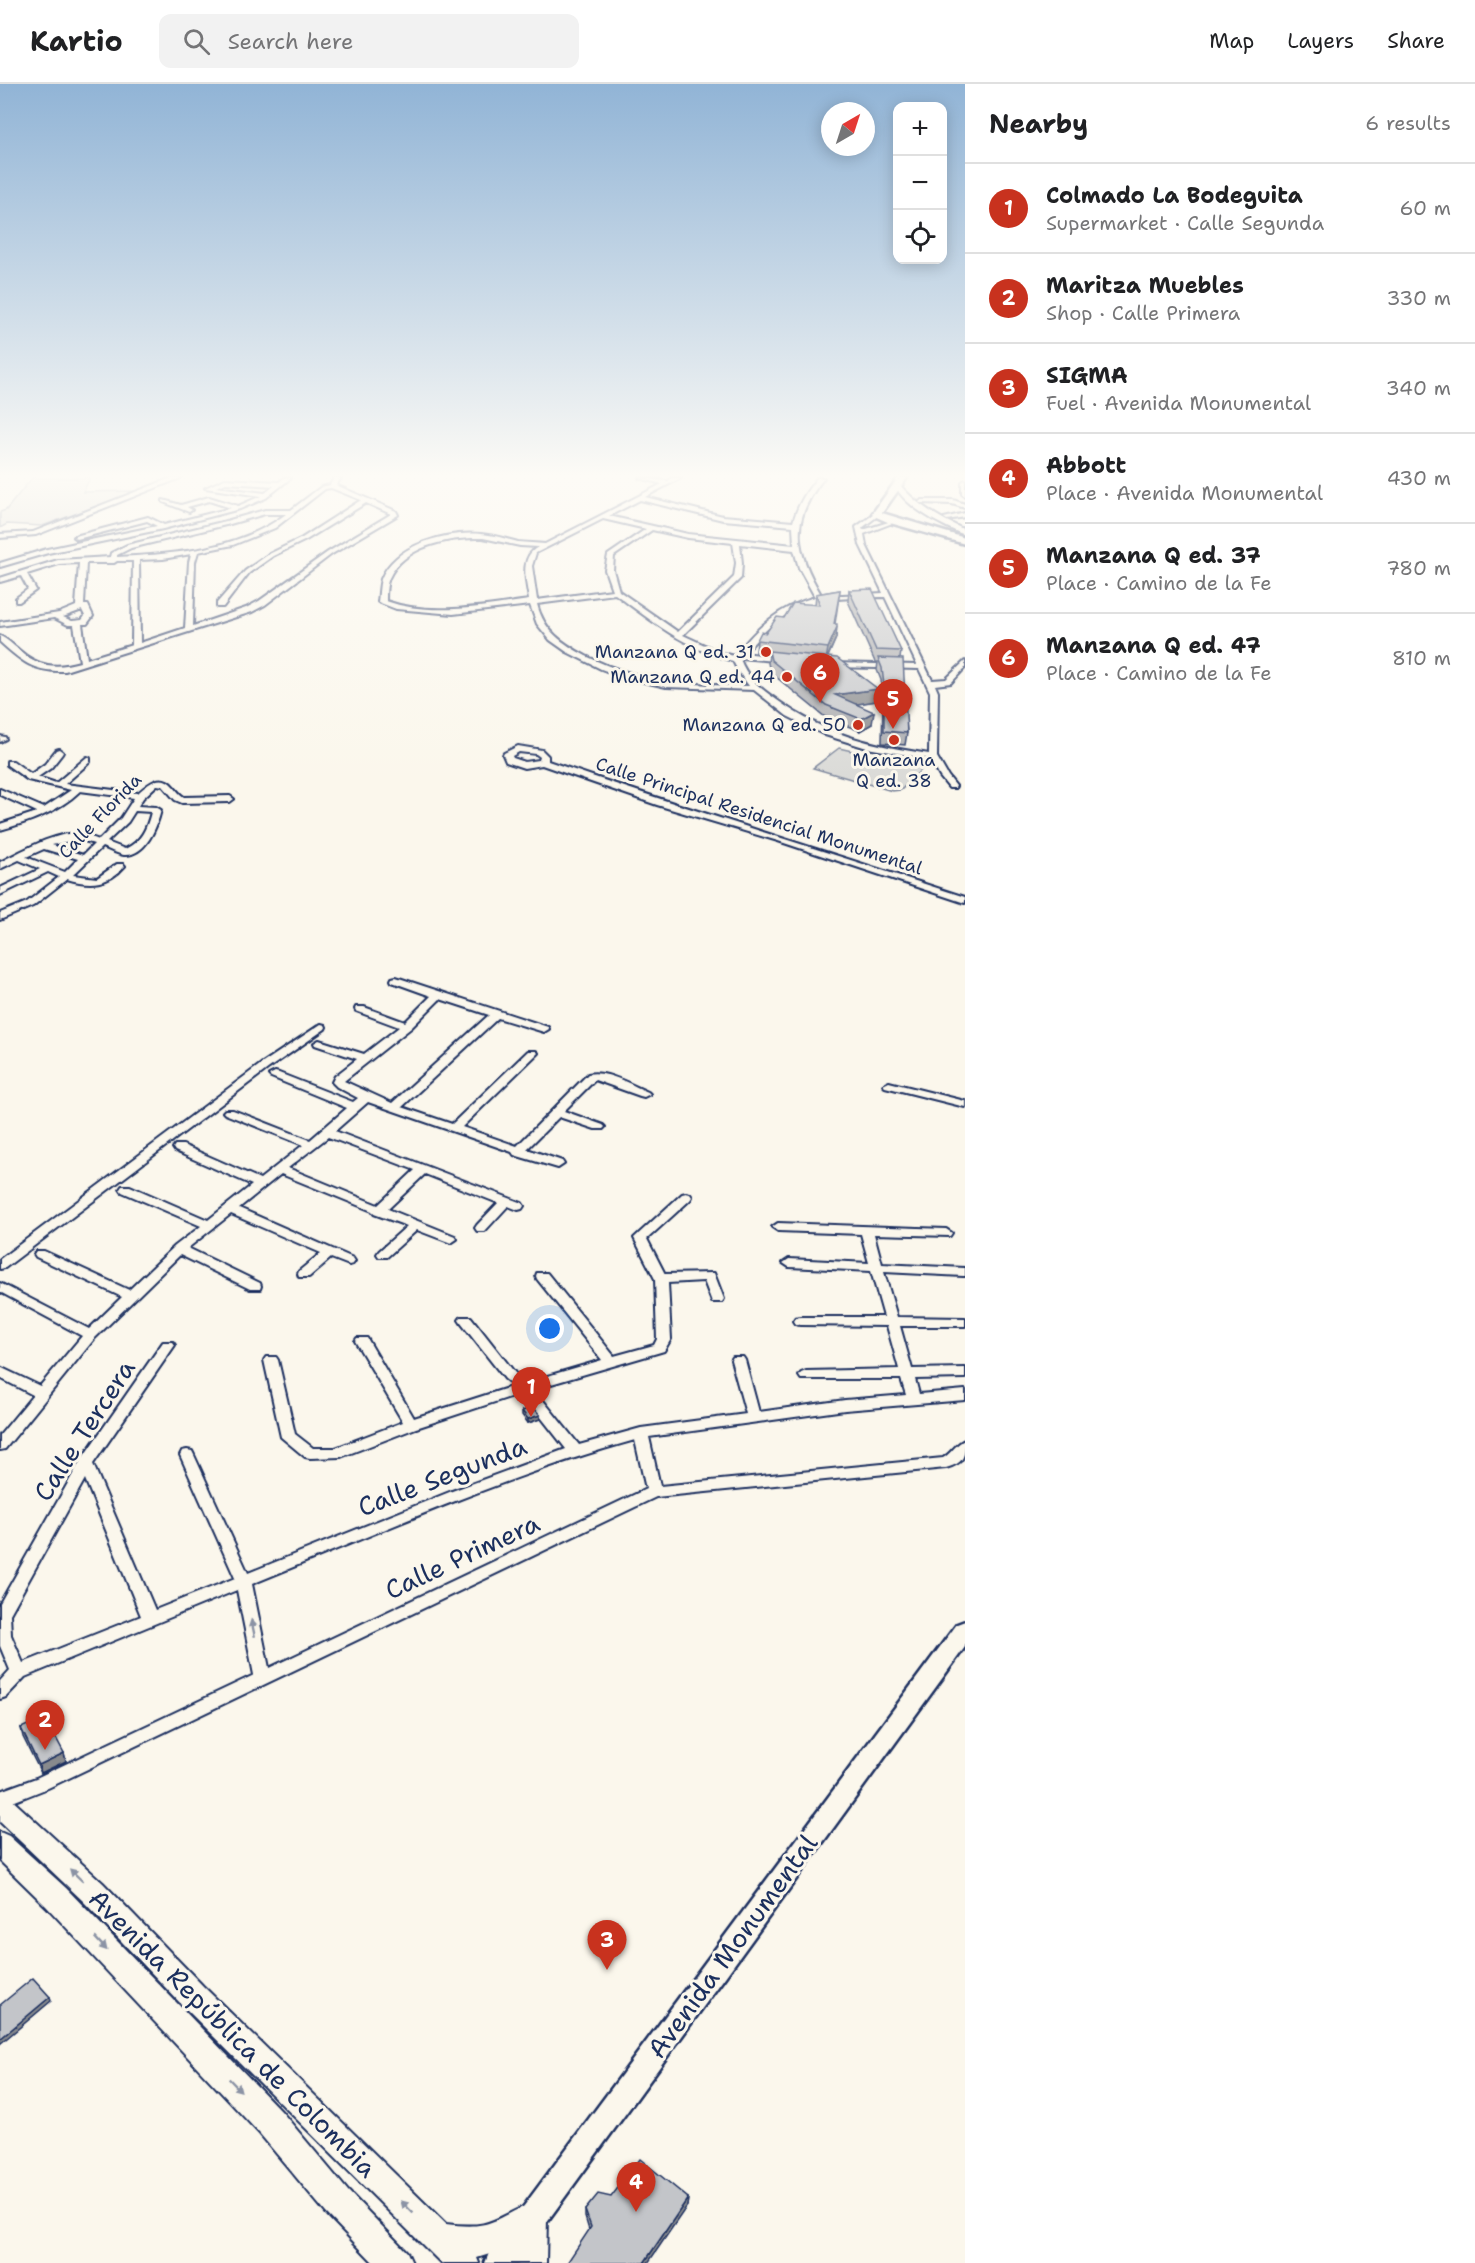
<!DOCTYPE html>
<html lang="en">
<head>
<meta charset="utf-8">
<style>
	:root { --surface:#fff; --page:#f2f2f2; --text:#202124; --muted:#757577; --line:#e0e0e0; --accent:#c8321e }
	body { margin:0; font-family:"Shantell Sans",sans-serif; background:var(--page); color:var(--text) }
	.controls { position:absolute; right:18px; top:18px; display:grid; overflow:hidden; border-radius:12px; box-shadow:0 3px 15px #0003 }
	.controls button { width:54px; height:54px; display:grid; place-items:center; padding:0; border:0; border-bottom:2px solid var(--line); background:var(--surface); color:var(--text); font:30px sans-serif }
	.compass { position:absolute; left:821px; top:18px; width:54px; height:54px; border-radius:50%; background:var(--surface); box-shadow:0 3px 15px #0003; rotate:39deg }
	.you { position:absolute; left:550px; top:1245px; width:21px; height:21px; margin:-15px; border:4px solid #fff; border-radius:50%; background:#1a73e8; box-shadow:0 0 0 9px #1a73e833 }
	.badge { display:grid; place-items:center; width:39px; height:39px; border-radius:50%; background:var(--accent); color:#fff; font-size:20px; font-weight:700 }
	.pin { position:absolute; translate:-50% -50px; filter:drop-shadow(0 2px 3px #0008) }
	.pin::after { content:''; position:absolute; top:32px; width:21px; height:18px; background:inherit; clip-path:polygon(0 0,100% 0,50% 100%) }
	.list { margin:0; padding:0; list-style:none }
	h2 { display:flex; justify-content:space-between; align-items:center; height:78px; margin:0; padding:0 24px; font-size:26px }
	h2 small { font-size:20px; font-weight:400; color:var(--muted) }
	.list li { display:grid; grid-template-columns:39px 1fr auto; gap:18px; align-items:center; box-sizing:border-box; height:90px; padding:0 24px; border-top:2px solid var(--line) }
	.list b { display:block; font-size:22px; white-space:nowrap }
	.list p { margin:0; font-size:20px; white-space:nowrap; color:var(--muted) }
	.list em { font-size:20px; font-style:normal; color:var(--muted) }
	.icon { flex:none; width:33px; height:33px; fill:none; stroke:currentColor; stroke-width:2; stroke-linecap:round; stroke-linejoin:round }
	.map { position:relative; flex:none; width:965px; height:2179px; overflow:hidden }
	header { display:flex; align-items:center; gap:36px; box-sizing:border-box; height:84px; padding:0 30px; background:var(--surface); border-bottom:2px solid var(--line) }
	header strong { font-size:28px }
	nav { display:flex; gap:33px; margin-inline-start:auto; font-size:21px }
	.search { width:420px; height:54px; background:var(--page); display:flex; align-items:center; gap:15px; box-sizing:border-box; padding:0 21px; border-radius:12px; color:var(--muted); font-size:22px }
	main { display:flex }
	aside { flex:1; background:var(--surface) }
	.map>svg:first-child { display:block }
	.green { fill:#dadad7; stroke:#7a849a; stroke-width:1.5 }
	.lines { fill:none; stroke-linecap:round; stroke-linejoin:round }
	.street-casing { stroke:#1b2f5e; stroke-width:4 }
	.secondary-casing { stroke:#1b2f5e; stroke-width:5 }
	.primary-casing { stroke:#1b2f5e; stroke-width:4 }
	.street { fill:#fbf7ec; fill-rule:evenodd }
	.secondary { fill:#fbf7ec; fill-rule:evenodd }
	.primary { fill:#fbf7ec; fill-rule:evenodd }
	.wall { fill:#a8a9ad; stroke:#1b2f5e; stroke-width:1.5 }
	.shaded-wall { fill:#888a8d; stroke:#1b2f5e; stroke-width:1.5 }
	.building { fill:#c3c5c9; stroke:#1b2f5e; stroke-width:1.5 }
	.oneway { fill:#8b93a5 }
	.poi-dot { fill:#c8321e; stroke:#fbf7ec; stroke-width:2 }
	.labels { text-anchor:middle; dominant-baseline:central; stroke-width:6; stroke-linejoin:round; paint-order:stroke }
	.far-poi-label { font-size:18px; fill:#1b2f5e; stroke:#fbf7ec; text-anchor:end }
	.far-street-label { font-size:18px; fill:#1b2f5e; stroke:#fbf7ec }
	.near-street-label { font-size:26px; fill:#1b2f5e; stroke:#fbf7ec }
</style>
</head>
<body>
<header>
<strong>Kartio</strong>
<div class="search"><svg class="icon" aria-label="search" viewBox="0 0 24 24"><circle cx="10" cy="10" r="6"/><path d="M15 15l6 6"/></svg>Search here</div>
<nav><a>Map</a><a>Layers</a><a>Share</a></nav>
</header>
<main>
<div class="map">
<svg width="965" height="2179" viewBox="0 0 965 2179">
	<rect width="100%" height="100%" fill="#fbf7ec"/>
	<filter id="ink" filterUnits="userSpaceOnUse"><feTurbulence type="fractalNoise" baseFrequency=".0167" numOctaves="2"/><feDisplacementMap in="SourceGraphic" scale="12" xChannelSelector="R" yChannelSelector="G"/><feConvolveMatrix kernelMatrix="1 2 1 2 8 2 1 2 1" color-interpolation-filters="sRGB"/></filter>
	<g filter="url(#ink)">
		<g class="green">
			<path d="M32,394H90L83,408L138,407L42,442L7,440L0,444V428L6,426Z"/>
			<path d="M839,664L878,673L927,680L901,706L892,707L813,684Z"/>
		</g>
		<g class="lines">
			<defs>
				<g id="street">
					<path d="M171,394H181L36,451L0,454V450L33,448Z"/>
					<path d="M284,394H291L266,414L240,425L163,445L48,469L0,483V479L47,465L157,442L147,437L77,455L74,453L75,452L148,433L164,441L231,424L209,417L187,423L192,426L189,428L163,418V416L181,421L209,413L238,422L261,412L205,404L225,395L279,398ZM226,399L274,402L265,409L216,403Z"/>
					<path d="M334,394H341L336,401L396,427L398,431L332,470L265,521L252,528L65,587C34,588 22,578 0,558V552C7,555 13,561 19,566C38,583 56,585 80,578L74,541H68L54,534L0,542V538L59,529L76,522L79,479L59,480L27,490L36,506L19,518H16V514L28,505L21,492L0,498V494L58,476L110,473L111,469L127,461L226,437L265,426H291L321,403L330,401ZM331,404L361,416L302,454L269,470L245,487L217,519V523H223L249,489L273,472L306,456L366,419L391,430L328,468L259,517L246,524L193,542L195,478L198,468L233,461L275,444L325,405ZM265,430H286C239,466 174,470 117,473V471L131,464L230,440ZM191,470L189,478L185,544L140,559L139,476L163,475ZM117,477H133L132,561L87,575L82,540H87L93,532L88,521H84L86,479H114ZM82,526L85,532L82,536L72,537L63,533Z"/>
					<path d="M639,394L668,397L672,394H681L645,413L723,432L793,438C798,420 806,408 817,394H824C789,437 795,467 822,512L883,509L860,461L856,443L877,428L879,429V431L862,444L863,446L895,436V438L864,450L866,461L932,596L946,595L965,577V584L951,599L935,601L938,608L937,673L948,692L956,702L955,704H949L940,693L930,675L867,664L825,651L787,632L754,606L666,603L622,593L601,585L567,568L550,556L537,540L530,521L453,530L396,525L378,518C379,511 379,502 381,495C395,460 447,447 481,450C494,451 506,455 518,458C527,459 536,459 545,460L662,400ZM640,416L723,436L793,442L794,461L688,450L609,432ZM603,435L646,445L608,471L605,486L612,506L537,516L532,482L536,469ZM652,446L688,454L733,459L736,479L734,493L678,548L619,507L613,486L614,472ZM483,454L520,462L538,463C518,474 527,499 529,516C483,522 431,533 386,517C386,509 386,501 389,494C404,461 451,453 483,454ZM740,460L794,466L799,484L815,513C777,524 758,543 734,572L722,569L683,551L741,494L742,479ZM615,510C652,537 687,566 733,577L738,587L749,602C689,601 641,599 586,572C562,559 544,547 537,520ZM885,513L917,581L833,579L829,581L833,583L919,585L930,608L929,670C871,661 825,651 777,616C761,605 747,594 740,575L741,574L786,578V574H783L745,569C788,516 819,514 885,513Z"/>
					<path d="M965,396V412L962,410V398Z"/>
					<path d="M895,400H899C918,422 939,434 965,446V451C944,443 901,421 895,400Z"/>
					<path d="M922,416H953L965,420V424L952,420L920,419L919,418Z"/>
					<path d="M965,429V433L947,436L944,434Z"/>
					<path d="M0,652L5,653L6,655L0,658Z"/>
					<path d="M518,662L542,666L548,672V677C686,725 826,767 965,813V819L778,757L657,721L542,681L524,684L506,678L503,671L504,669ZM519,668L536,670L540,673L539,676L525,678L513,674L512,672Z"/>
					<path d="M59,665L63,668L62,670L51,684L38,693L56,699L87,673L90,674V678L65,700L138,709C148,700 161,688 173,702C177,706 179,710 184,713L230,712L234,715L230,718L182,719L175,716L163,702L157,701L143,714L138,722L156,723L161,726C157,743 146,772 124,771C117,770 109,765 102,763L73,791L97,794L117,780H123L125,782C109,801 90,802 67,795L33,822L0,836V829L27,818L59,793L48,788L0,811V804L40,785L19,776L0,785V778C20,768 58,746 81,750C87,751 93,754 99,756L121,734L134,714L80,707C58,728 29,738 0,746V740L37,728L0,711V705L44,724L71,706L28,696L7,681V677H13L31,690L45,680L56,666ZM135,727L151,728C147,744 141,758 125,765L107,758L128,738ZM78,755L94,760L83,771L52,761ZM44,765L78,775L65,788L26,773Z"/>
					<path d="M396,893L548,943L549,945L544,948L498,934L402,1023L452,1040L528,967H536L538,969L536,971L462,1043L517,1062L588,990C607,986 631,1001 648,1008L650,1010L644,1013L640,1012L595,996L564,1027L603,1041L605,1043L603,1045H595L559,1033L527,1065L562,1077L564,1080L558,1084L514,1071L512,1068L368,1018L335,1047L522,1119L524,1122L522,1125L518,1126L508,1122L485,1147H477L475,1144L477,1141L498,1119L425,1090L388,1125L455,1152L457,1155L451,1159L417,1146L387,1173H379L377,1170L379,1167L407,1142L374,1130L372,1127L281,1090L239,1124L353,1174L355,1177L353,1180L349,1181L331,1174L309,1193H299L298,1190L299,1187L321,1169L231,1130L188,1164L260,1199L261,1202L260,1205H250L180,1171L95,1254L5,1365L0,1366V1351L33,1311L0,1294V1283L40,1302L82,1252L0,1208V1199L89,1245L122,1213L36,1173L34,1170L36,1167H44L129,1206L175,1162L201,1142L122,1108L120,1105L122,1102H130L208,1136L252,1101L175,1067L173,1064L175,1061H183L260,1095L303,1061L225,1030L223,1028L225,1026H233L310,1056L347,1024L271,993L269,991L275,988L279,989L353,1018L358,1014L337,1003L332,998L335,992L357,975L315,961L314,959L319,956L364,970L399,943L356,927L355,925L356,923H364L405,938L431,912L392,898L391,896L392,894ZM440,915L489,931L392,1019L344,997L411,944ZM328,1053L415,1086L378,1121L288,1084Z"/>
					<path d="M321,940L325,941L326,943L325,945L269,984L5,1184L0,1185V1175L261,980Z"/>
					<path d="M889,998L965,1017V1023L885,1003L883,1001Z"/>
					<path d="M686,1109L690,1110L692,1113L690,1116L647,1155L665,1190L714,1189L724,1215L722,1218H712L704,1197L668,1199L671,1255L664,1267L534,1305L579,1361L641,1344L746,1330L731,1276L733,1273H743L745,1276L759,1328L845,1316L906,1311L901,1295H801L799,1292L801,1289L806,1287L899,1285L887,1242L800,1241L795,1240L793,1237L795,1234L800,1233H884L871,1187L789,1183L783,1179L789,1175L869,1179L861,1150L778,1147L772,1143L778,1139L946,1145L952,1149L950,1152L874,1150L882,1180L965,1184V1192H963L884,1188L897,1233L965,1234V1242H900L912,1285L965,1284V1294L915,1295L919,1310L965,1306V1316L845,1326L649,1353L660,1402L943,1374C952,1369 956,1359 965,1356C965,1373 964,1379 946,1384L656,1413L48,1704L0,1723V1707L36,1694L254,1591L237,1506L25,1593L6,1613L0,1615V1597L10,1586L0,1562V1519L81,1376L163,1258H173L175,1261L93,1380L155,1526L235,1494L180,1371L182,1367L187,1366L192,1367L194,1371L248,1489L452,1407L566,1365L522,1309L416,1344L341,1373L310,1374L305,1373L281,1353L264,1276L266,1273H276L278,1276L295,1350L313,1364H335L403,1338L355,1257L357,1254H367L414,1334L514,1302L505,1295L461,1239L459,1236L461,1233H471L515,1289L527,1298L602,1276L537,1195L536,1192L537,1189H547L614,1272L654,1261L657,1255L655,1195L634,1154L682,1110ZM635,1356L646,1405L269,1584L252,1500C378,1449 504,1392 635,1356ZM85,1395L141,1532L23,1579L11,1551L10,1530Z"/>
				</g>
				<g id="secondary">
					<path d="M898,394H907L882,429L965,454V460L890,439L874,432L872,430Z"/>
					<path d="M965,1537V1563L517,2179H485L489,2169L957,1540Z"/>
				</g>
				<g id="primary">
					<path d="M0,1710L9,1713L103,1799L203,1902L446,2140C493,2146 493,2135 532,2119L543,2123L547,2134L546,2179H514L515,2162L477,2174L479,2179H441L183,1922L83,1817L0,1738Z"/>
					<path d="M0,1748L9,1752L66,1804L282,2028L348,2107L407,2168L412,2179H374L326,2129L260,2050L46,1822L0,1777Z"/>
				</g>
			</defs>
			<use href="#street" class="street-casing"/>
			<use href="#secondary" class="secondary-casing"/>
			<use href="#primary" class="primary-casing"/>
			<use href="#street" class="street"/>
			<use href="#secondary" class="secondary"/>
			<use href="#primary" class="primary"/>
		</g>
		<g class="wall">
			<path d="M840,506L835,540L836,554L828,573L876,617L855,620L872,640L860,647L825,633L770,588L768,579L769,570L756,568L757,556L766,549L815,521L816,510Z"/>
			<path d="M849,506L901,567L900,575L907,649L905,661L882,659L883,616L881,596L877,586L878,578H875L848,517Z"/>
			<path d="M522,1327L540,1335L528,1339L522,1331Z"/>
			<path d="M21,1644L64,1669L66,1677L41,1689L23,1653Z"/>
			<path d="M611,2113L688,2114L687,2122L589,2146L585,2133V2126Z"/>
		</g>
		<g class="shaded-wall">
			<path d="M837,543L836,554L826,576L828,564Z"/>
			<path d="M878,605L876,617L833,624L835,611Z"/>
			<path d="M874,628L872,640L860,647L861,635Z"/>
			<path d="M540,1331V1335L528,1339V1335Z"/>
			<path d="M64,1669L66,1677L41,1689L39,1681Z"/>
			<path d="M50,1913L51,1917L0,1960V1955Z"/>
			<path d="M688,2114L687,2122L648,2179H644Z"/>
		</g>
		<g class="building">
			<path d="M872,505L901,567L876,566L849,506Z"/>
			<path d="M840,506L834,540H837V543L828,564L757,556L761,548L766,549L777,533L784,534L793,519L820,521L816,510Z"/>
			<path d="M769,567L837,574L878,605L835,611L874,628L861,635L826,621L771,576Z"/>
			<path d="M878,574L903,575L907,649L884,647V609L885,610L882,584Z"/>
			<path d="M533,1323L540,1331L528,1335L522,1327Z"/>
			<path d="M45,1633L64,1669L39,1681L21,1644Z"/>
			<path d="M33,1894L50,1913L0,1955V1921Z"/>
			<path d="M640,2075L688,2114L644,2179H567L591,2143L585,2126L598,2110L611,2113Z"/>
		</g>
		<defs><path id="oneway-solid" d="M-6-.8H1V-3.2L6.5 0L1 3.2V.8H-6Z" transform="scale(1.5)"/></defs>
		<g class="oneway">
			<use href="#oneway-solid" transform="translate(253 1544) rotate(-102)"/>
			<use href="#oneway-solid" transform="translate(76 1791) rotate(-136)"/>
			<use href="#oneway-solid" transform="translate(101 1860) rotate(47)"/>
			<use href="#oneway-solid" transform="translate(235 2001) rotate(46)"/>
			<use href="#oneway-solid" transform="translate(407 2123) rotate(-135)"/>
		</g>
	</g>
	<linearGradient id="sky" x2="0" y2="1"><stop stop-color="#91b4d6"/><stop offset="0.56" stop-color="#fdfbf6"/><stop offset="1" stop-color="#fdfbf6" stop-opacity="0"/></linearGradient>
	<rect width="965" height="699" fill="url(#sky)"/>
	<g class="poi-dot">
		<circle cx="766" cy="568" r="6"/>
		<circle cx="787" cy="593" r="6"/>
		<circle cx="858" cy="641" r="6"/>
		<circle cx="894" cy="656" r="6"/>
	</g>
	<g class="labels">
		<g class="far-poi-label">
			<text x="754" y="568">Manzana Q ed. 31</text>
			<text x="775" y="593">Manzana Q ed. 44</text>
			<text x="846" y="641">Manzana Q ed. 50</text>
			<text x="894" y="676" text-anchor="middle">Manzana<tspan x="894" dy="21">Q ed. 38</tspan></text>
		</g>
		<g class="far-street-label">
			<text transform="translate(100 732) rotate(-46)">Calle Florida</text>
			<text transform="translate(759 732) rotate(18)">Calle Principal Residencial Monumental</text>
		</g>
		<g class="near-street-label">
			<text transform="translate(84 1346) rotate(-57)">Calle Tercera</text>
			<text transform="translate(442 1392) rotate(-21)">Calle Segunda</text>
			<text transform="translate(462 1472) rotate(-25)">Calle Primera</text>
			<text transform="translate(732 1862) rotate(-54)">Avenida Monumental</text>
			<text transform="translate(233 1949) rotate(45)">Avenida República de Colombia</text>
		</g>
	</g>
</svg>
<div class="controls">
<button>+</button>
<button>−</button>
<button><svg class="icon" aria-label="locate" viewBox="0 0 24 24"><circle cx="12" cy="12" r="6"/><path d="M12 2v4M12 18v4M2 12h4M18 12h4"/></svg></button>
</div>
<svg class="compass" viewBox="-18 -18 36 36"><path d="M0-13l5 13h-10z" fill="#e53935"/><path d="M0 13l5-13h-10z" fill="#757577"/></svg>
<div class="you"></div>
<div class="pin badge" style="left:531px;top:1333px">1</div>
<div class="pin badge" style="left:45px;top:1666px">2</div>
<div class="pin badge" style="left:607px;top:1886px">3</div>
<div class="pin badge" style="left:636px;top:2128px">4</div>
<div class="pin badge" style="left:893px;top:645px">5</div>
<div class="pin badge" style="left:820px;top:619px">6</div>
</div>
<aside>
<h2>Nearby<small>6 results</small></h2>
<ul class="list">
<li><span class="badge">1</span><div><b>Colmado La Bodeguita</b><p>Supermarket · Calle Segunda</p></div><em>60 m</em></li>
<li><span class="badge">2</span><div><b>Maritza Muebles</b><p>Shop · Calle Primera</p></div><em>330 m</em></li>
<li><span class="badge">3</span><div><b>SIGMA</b><p>Fuel · Avenida Monumental</p></div><em>340 m</em></li>
<li><span class="badge">4</span><div><b>Abbott</b><p>Place · Avenida Monumental</p></div><em>430 m</em></li>
<li><span class="badge">5</span><div><b>Manzana Q ed. 37</b><p>Place · Camino de la Fe</p></div><em>780 m</em></li>
<li><span class="badge">6</span><div><b>Manzana Q ed. 47</b><p>Place · Camino de la Fe</p></div><em>810 m</em></li>
</ul>
</aside>
</main>
</body>
</html>
